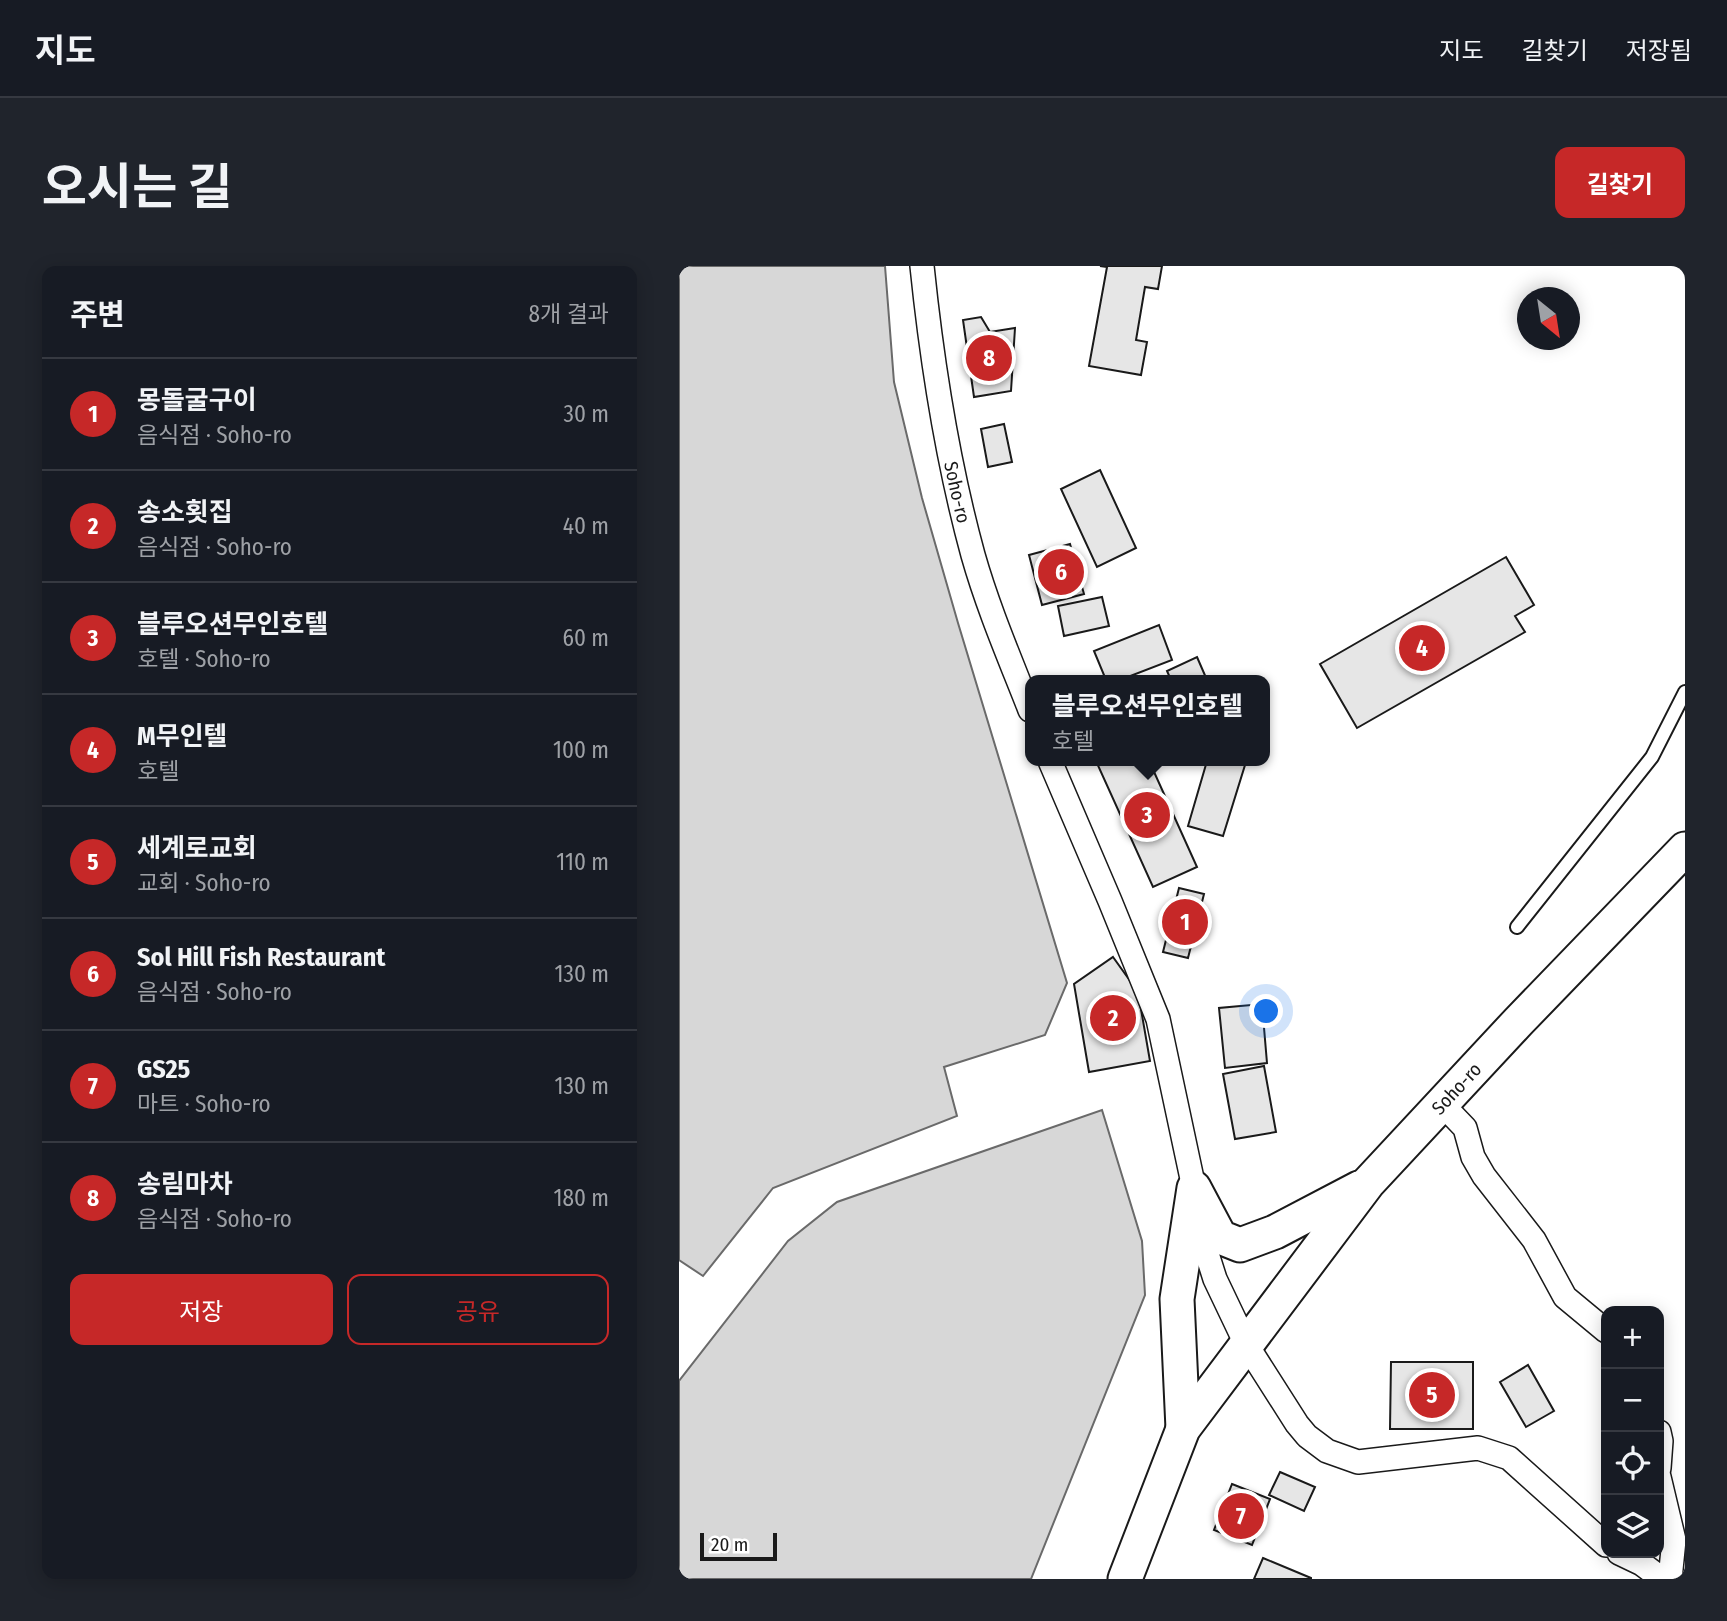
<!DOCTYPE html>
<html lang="ko">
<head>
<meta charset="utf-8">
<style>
	:root { --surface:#171b24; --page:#20242c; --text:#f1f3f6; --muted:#9ea1a6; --line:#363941; --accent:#c62828 }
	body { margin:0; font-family:"Fira Sans Condensed","Noto Sans KR",sans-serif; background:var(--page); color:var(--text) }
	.controls { position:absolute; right:21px; bottom:21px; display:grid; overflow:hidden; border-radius:14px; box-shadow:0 4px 18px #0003 }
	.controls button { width:63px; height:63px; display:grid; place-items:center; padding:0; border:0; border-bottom:2px solid var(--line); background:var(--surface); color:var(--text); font:35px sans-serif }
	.compass { position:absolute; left:838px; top:21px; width:63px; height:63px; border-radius:50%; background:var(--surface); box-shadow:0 4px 18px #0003; rotate:150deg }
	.scale { position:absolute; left:21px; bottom:18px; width:77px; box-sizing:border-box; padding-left:7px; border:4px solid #1a1a1a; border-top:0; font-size:19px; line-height:24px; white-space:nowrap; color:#1a1a1a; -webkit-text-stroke:5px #fff; paint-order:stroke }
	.you { position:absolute; left:588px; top:746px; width:24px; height:24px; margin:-18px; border:5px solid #fff; border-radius:50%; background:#1a73e8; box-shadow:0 0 0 10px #1a73e833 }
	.badge { display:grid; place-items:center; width:46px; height:46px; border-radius:50%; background:var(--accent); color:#fff; font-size:23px; font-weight:700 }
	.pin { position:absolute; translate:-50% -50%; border:4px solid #fff; box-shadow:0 2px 7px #0006 }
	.popup { position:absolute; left:346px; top:409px; width:245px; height:91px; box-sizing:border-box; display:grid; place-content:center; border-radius:14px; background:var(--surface); filter:drop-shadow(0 2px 5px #0005); font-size:23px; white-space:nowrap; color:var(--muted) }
	.popup b { font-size:26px; color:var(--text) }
	.popup::after { content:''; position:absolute; left:50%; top:100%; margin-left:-14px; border:14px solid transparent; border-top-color:var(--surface) }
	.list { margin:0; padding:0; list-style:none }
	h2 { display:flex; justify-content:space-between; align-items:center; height:91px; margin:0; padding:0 28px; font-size:30px }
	h2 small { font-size:23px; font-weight:400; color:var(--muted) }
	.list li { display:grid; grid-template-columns:46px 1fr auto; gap:21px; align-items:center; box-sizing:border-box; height:112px; padding:0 28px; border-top:2px solid var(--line) }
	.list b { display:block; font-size:26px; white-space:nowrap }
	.list p { margin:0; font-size:23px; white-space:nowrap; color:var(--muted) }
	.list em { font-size:23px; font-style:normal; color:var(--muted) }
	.actions { display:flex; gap:14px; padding:21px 28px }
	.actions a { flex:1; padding:16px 0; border:2px solid var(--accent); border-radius:14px; text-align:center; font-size:24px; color:var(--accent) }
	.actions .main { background:var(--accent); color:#fff }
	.icon { flex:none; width:38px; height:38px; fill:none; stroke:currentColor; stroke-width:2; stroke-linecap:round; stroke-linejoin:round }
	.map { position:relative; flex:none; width:1006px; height:1313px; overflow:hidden; border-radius:14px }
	header { display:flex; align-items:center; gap:42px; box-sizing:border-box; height:98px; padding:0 35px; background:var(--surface); border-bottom:2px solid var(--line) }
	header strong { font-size:33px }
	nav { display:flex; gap:38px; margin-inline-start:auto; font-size:24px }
	.intro { display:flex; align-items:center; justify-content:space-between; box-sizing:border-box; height:168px; padding:0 42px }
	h1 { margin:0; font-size:49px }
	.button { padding:18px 32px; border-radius:14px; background:var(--accent); color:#fff; font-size:24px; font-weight:700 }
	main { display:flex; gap:42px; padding:0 42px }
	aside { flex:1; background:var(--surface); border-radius:14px; box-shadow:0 4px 18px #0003 }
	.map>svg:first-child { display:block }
	.water { fill:#d7d7d7; stroke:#6a6a6a; stroke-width:2 }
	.building { fill:#e6e6e6; stroke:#1a1a1a; stroke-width:2 }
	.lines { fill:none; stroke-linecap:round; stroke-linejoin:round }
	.lane-casing { stroke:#1a1a1a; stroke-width:16 }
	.street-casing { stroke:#1a1a1a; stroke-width:26 }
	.secondary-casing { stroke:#1a1a1a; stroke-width:37 }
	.lane { stroke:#fff; stroke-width:12 }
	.street { stroke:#fff; stroke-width:23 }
	.secondary { stroke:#fff; stroke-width:33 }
	.labels { text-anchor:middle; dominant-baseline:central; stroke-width:5; stroke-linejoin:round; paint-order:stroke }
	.street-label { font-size:19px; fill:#1a1a1a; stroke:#fff }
</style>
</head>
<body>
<header>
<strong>지도</strong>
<nav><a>지도</a><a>길찾기</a><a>저장됨</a></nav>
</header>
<div class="intro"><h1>오시는 길</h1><a class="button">길찾기</a></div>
<main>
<aside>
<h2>주변<small>8개 결과</small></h2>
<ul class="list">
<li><span class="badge">1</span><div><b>몽돌굴구이</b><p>음식점 · Soho-ro</p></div><em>30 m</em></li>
<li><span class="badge">2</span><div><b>송소횟집</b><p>음식점 · Soho-ro</p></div><em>40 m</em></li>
<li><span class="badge">3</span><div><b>블루오션무인호텔</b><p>호텔 · Soho-ro</p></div><em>60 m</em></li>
<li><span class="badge">4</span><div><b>M무인텔</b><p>호텔</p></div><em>100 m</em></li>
<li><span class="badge">5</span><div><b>세계로교회</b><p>교회 · Soho-ro</p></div><em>110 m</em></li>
<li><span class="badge">6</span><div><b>Sol Hill Fish Restaurant</b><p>음식점 · Soho-ro</p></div><em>130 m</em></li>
<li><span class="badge">7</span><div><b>GS25</b><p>마트 · Soho-ro</p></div><em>130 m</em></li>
<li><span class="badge">8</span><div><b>송림마차</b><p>음식점 · Soho-ro</p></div><em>180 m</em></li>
</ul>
<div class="actions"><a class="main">저장</a><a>공유</a></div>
</aside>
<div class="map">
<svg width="1006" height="1313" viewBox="0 0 1006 1313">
	<rect width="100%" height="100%" fill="#fff"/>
	<g class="water">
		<path d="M0,0H206L215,116L243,232L279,357L388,717L366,769L265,801L278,850L94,922L24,1010L0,994Z"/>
		<path d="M423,844L463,975L466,1029L352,1313H0V1115L109,975L158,936Z"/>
	</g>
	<g class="building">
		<path d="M421,0H483L479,23L466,21L457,74L468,76L462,109L410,100L428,1Z"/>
		<path d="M302,51L311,66L336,62L332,125L295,131L284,54Z"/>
		<path d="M325,158L333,196L309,201L302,163Z"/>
		<path d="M421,204L457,282L418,301L382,223Z"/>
		<path d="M391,278L405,328L363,339L350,289Z"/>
		<path d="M827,291L855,339L836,350L846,366L678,462L641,398Z"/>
		<path d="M423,331L430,360L385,370L379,340Z"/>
		<path d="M480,359L493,394L441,414H427L415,385Z"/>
		<path d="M518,391L528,414H492L488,405Z"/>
		<path d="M417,495H476L471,497L518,601L474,621Z"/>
		<path d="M528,495H564L566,499L544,570L509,560Z"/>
		<path d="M500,622L525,628L509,692L484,686Z"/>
		<path d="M434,691L459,726L471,795L410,806L395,718Z"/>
		<path d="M583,738L588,797L546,802L540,742Z"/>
		<path d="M585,800L597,866L556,873L544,808Z"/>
		<path d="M712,1096H794V1163H711Z"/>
		<path d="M849,1099L875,1145L847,1161L821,1116Z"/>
		<path d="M601,1206L636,1221L625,1245L590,1229Z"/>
		<path d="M553,1218L591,1233L573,1279L535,1264Z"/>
		<path d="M584,1292L632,1312V1313H575Z"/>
	</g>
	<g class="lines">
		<defs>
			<path id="lane" d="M838,661L973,491L1006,426"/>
			<g id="street">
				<path id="s1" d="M243,0C253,97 268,194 294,289C309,342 331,393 351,444"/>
				<path d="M371,495L431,635L479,753L515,922L523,972L536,1013L567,1078L618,1158L628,1170L648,1185L679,1196L799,1182L830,1192L927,1279"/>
				<path d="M762,837L786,862L794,891L805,910L855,974L886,1031L927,1065"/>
				<path d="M980,1166L982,1175L980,1202"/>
				<path d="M980,1211L995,1274L991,1313"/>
				<path d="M940,1287L963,1298L983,1313"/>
			</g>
			<g id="secondary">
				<path d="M504,1163L498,1033L515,922L541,971L561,979L596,966L680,922"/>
				<path id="s2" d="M446,1313L504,1163L689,917L839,756L1006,583"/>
			</g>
		</defs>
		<use href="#lane" class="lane-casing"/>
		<use href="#street" class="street-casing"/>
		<use href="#secondary" class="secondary-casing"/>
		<use href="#lane" class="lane"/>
		<use href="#street" class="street"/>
		<use href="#secondary" class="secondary"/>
	</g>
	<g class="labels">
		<g class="street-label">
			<text stroke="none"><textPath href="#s1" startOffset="229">Soho-ro</textPath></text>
			<text stroke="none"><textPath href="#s2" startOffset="598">Soho-ro</textPath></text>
		</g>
	</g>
</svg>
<div class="controls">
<button>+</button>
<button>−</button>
<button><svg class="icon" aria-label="locate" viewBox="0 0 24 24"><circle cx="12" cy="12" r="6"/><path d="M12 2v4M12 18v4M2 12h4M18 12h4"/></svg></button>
<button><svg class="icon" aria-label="layers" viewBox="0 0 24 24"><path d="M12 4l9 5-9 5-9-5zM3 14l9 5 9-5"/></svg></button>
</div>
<svg class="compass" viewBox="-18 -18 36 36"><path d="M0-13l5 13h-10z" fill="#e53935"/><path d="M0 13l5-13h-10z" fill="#9ea1a6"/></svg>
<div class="scale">20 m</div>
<div class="you"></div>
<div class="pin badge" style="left:506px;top:656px">1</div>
<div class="pin badge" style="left:434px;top:752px">2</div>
<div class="pin badge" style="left:468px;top:549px">3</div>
<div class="popup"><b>블루오션무인호텔</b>호텔</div>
<div class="pin badge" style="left:743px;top:382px">4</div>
<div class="pin badge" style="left:753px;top:1129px">5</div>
<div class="pin badge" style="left:382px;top:306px">6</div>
<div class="pin badge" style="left:562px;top:1250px">7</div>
<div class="pin badge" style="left:310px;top:92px">8</div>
</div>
</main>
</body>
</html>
